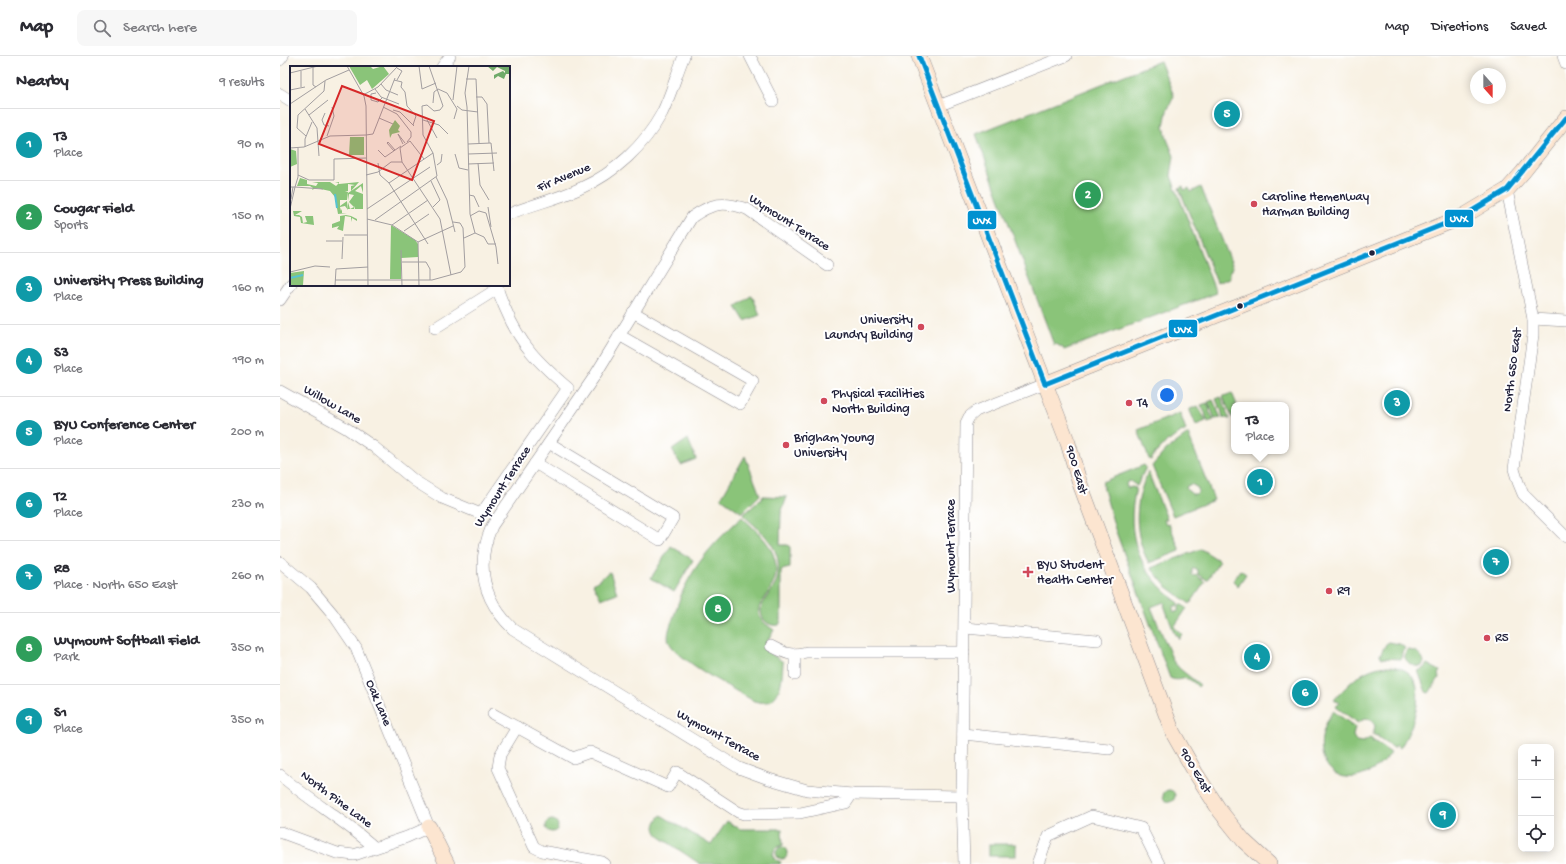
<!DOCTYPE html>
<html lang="en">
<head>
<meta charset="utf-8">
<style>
	:root { --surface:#fff; --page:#f7f7f7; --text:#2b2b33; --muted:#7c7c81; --line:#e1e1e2; --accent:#b45309 }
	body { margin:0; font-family:"Gochi Hand",sans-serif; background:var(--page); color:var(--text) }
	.controls { position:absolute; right:12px; bottom:12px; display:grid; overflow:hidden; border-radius:8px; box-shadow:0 2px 10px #0003 }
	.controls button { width:36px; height:36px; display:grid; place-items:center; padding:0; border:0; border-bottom:1px solid var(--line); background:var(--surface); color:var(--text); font:20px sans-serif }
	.compass { position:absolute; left:1190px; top:12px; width:36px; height:36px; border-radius:50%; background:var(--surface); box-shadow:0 2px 10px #0003; rotate:159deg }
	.you { position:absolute; left:887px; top:339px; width:14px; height:14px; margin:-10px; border:3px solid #fff; border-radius:50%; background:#1a73e8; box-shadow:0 0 0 6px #1a73e833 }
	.badge { display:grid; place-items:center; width:26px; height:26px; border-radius:50%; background:var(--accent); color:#fff; font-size:13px; font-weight:700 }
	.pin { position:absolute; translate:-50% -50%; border:2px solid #fff; box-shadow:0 1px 4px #0006 }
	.popup { position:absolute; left:951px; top:346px; width:58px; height:52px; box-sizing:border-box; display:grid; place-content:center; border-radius:8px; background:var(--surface); filter:drop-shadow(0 1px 3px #0005); font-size:13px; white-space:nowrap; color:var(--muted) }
	.popup b { font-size:15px; color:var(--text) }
	.popup::after { content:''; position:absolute; left:50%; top:100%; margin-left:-8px; border:8px solid transparent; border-top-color:var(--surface) }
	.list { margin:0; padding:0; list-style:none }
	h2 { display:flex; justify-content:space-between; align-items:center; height:52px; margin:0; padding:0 16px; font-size:17px }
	h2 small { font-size:13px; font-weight:400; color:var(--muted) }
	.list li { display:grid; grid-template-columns:26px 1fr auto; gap:12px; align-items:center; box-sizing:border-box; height:72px; padding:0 16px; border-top:1px solid var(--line) }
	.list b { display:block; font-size:15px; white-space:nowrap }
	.list p { margin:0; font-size:13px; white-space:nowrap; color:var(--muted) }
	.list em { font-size:13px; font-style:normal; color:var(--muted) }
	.icon { flex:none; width:22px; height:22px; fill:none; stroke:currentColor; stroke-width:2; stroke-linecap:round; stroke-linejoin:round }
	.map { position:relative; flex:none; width:1286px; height:808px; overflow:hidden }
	header { display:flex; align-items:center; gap:24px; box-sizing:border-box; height:56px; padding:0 20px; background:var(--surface); border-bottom:1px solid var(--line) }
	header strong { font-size:19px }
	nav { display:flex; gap:22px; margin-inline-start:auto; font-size:14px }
	.search { width:280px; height:36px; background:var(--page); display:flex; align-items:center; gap:10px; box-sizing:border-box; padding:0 14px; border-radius:8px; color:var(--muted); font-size:15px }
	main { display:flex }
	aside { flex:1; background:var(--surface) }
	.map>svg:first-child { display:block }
	.green { fill:#8ac479; stroke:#56735a; fill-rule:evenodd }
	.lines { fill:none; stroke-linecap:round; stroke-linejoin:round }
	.street-casing { stroke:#8d8a8f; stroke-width:12 }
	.secondary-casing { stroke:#8d8a8f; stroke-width:16 }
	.street { stroke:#fff; stroke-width:11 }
	.secondary { stroke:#fce5d0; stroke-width:15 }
	.bus-1-casing { stroke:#fff; stroke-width:8 }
	.bus-1 { stroke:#0091d0; stroke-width:5 }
	.poi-dot { fill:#d1495b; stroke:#fff; stroke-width:1.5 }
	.bus-dot { fill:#22223b; stroke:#fff; stroke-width:1.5 }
	.labels { text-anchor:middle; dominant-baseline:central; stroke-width:4; stroke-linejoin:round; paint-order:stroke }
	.street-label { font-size:13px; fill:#22223b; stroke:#fff }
	.poi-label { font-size:13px; fill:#22223b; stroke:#fff; text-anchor:start }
	.inset-river { fill:none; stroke:#57c3d1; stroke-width:2 }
	.inset-road { fill:none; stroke:#a29ea0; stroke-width:1 }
	.view { fill:#d62828; fill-opacity:0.15; stroke:#d62828; stroke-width:2 }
	.inset-edge { fill:none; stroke:#22223b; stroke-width:2 }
	.line-badge { stroke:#fff; stroke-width:1.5 }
	.badge-label { font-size:11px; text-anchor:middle; font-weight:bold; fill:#fff }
</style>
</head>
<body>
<header>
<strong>Map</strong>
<div class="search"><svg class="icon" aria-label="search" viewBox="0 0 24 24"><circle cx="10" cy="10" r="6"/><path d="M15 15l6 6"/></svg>Search here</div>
<nav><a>Map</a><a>Directions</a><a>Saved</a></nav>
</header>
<main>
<aside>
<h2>Nearby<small>9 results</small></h2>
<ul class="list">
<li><span class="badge" style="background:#0f9aa8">1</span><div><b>T3</b><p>Place</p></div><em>90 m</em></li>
<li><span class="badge" style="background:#2e9e5b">2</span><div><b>Cougar Field</b><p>Sports</p></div><em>150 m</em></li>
<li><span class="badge" style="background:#0f9aa8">3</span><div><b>University Press Building</b><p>Place</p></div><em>160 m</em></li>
<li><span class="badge" style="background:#0f9aa8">4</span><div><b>S3</b><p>Place</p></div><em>190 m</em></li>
<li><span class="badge" style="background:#0f9aa8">5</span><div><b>BYU Conference Center</b><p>Place</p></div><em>200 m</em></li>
<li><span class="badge" style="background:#0f9aa8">6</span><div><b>T2</b><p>Place</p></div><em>230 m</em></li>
<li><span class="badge" style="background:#0f9aa8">7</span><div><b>R8</b><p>Place · North 650 East</p></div><em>260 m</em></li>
<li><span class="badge" style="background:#2e9e5b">8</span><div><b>Wymount Softball Field</b><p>Park</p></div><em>350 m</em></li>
<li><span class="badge" style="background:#0f9aa8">9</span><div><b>S1</b><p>Place</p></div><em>350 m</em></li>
</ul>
</aside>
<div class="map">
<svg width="1286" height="808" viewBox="0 0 1286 808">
	<rect width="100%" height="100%" fill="#fff"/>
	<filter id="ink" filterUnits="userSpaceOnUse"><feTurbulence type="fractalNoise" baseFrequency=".025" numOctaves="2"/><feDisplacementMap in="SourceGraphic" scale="8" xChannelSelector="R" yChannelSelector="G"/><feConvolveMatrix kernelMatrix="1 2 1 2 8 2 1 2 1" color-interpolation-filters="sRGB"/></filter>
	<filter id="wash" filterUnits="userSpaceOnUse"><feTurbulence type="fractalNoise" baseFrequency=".012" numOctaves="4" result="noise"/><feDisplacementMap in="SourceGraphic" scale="16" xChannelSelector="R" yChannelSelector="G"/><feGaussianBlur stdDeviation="0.9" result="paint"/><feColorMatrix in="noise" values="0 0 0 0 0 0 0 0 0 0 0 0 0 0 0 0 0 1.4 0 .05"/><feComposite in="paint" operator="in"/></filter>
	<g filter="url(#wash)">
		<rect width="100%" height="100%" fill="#f8f1e3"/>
		<g class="green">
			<path d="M880,5L894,40L887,55L884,70L887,83L894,100L891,120L936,237L784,294L783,292L776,288L774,289C748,218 721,149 696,78Z"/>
			<path d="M903,130L904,134L909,132L911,136L921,131L953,211L950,216L949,222L937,227L899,132Z"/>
			<path d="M472,239L480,259L465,265L456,251Z"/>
			<path d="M952,337L957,349H954V362L952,361L943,341L944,340Z"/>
			<path d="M941,341L947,355L946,356L950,363L943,362L941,353H940L936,343Z"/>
			<path d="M933,344L941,362L935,363L928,346Z"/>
			<path d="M927,347L930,354L929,355L934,364L928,366L925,359H926L921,349Z"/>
			<path d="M918,350L926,365L916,369L910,355V353Z"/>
			<path d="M900,357L906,374L903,376L902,375L889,385L888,384L877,396H876L871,404L869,403L858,374Z"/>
			<path d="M908,378L934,444L893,460L872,410L886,394ZM911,428L918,432V436L916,438H912L906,433L907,430Z"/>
			<path d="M408,383L416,403L401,409L392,394Z"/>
			<path d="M465,400L480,439L462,457L441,442Z"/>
			<path d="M864,409L866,411L857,430L850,425L847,426L846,429L848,432L852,431L856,432C844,480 860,518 899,547L897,550H894L893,555L896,556L898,555L900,548L907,552L894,571L902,578L899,583L897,579H895L884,549H885L884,546L871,551L893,605L900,613L920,629L918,631C904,615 902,628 890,622L835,473L822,426Z"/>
			<path d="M868,416L887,463L884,464L886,468L889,467L900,495L869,507C853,479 854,445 868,416Z"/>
			<path d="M483,440L507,441L501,457L500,489H508L510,491V512L501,514V565L499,569C494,570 489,569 485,565C473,552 491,538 496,527C498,520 499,512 498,505C495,485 477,472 463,459L480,444L481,445Z"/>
			<path d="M462,461C475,474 491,486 495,504C497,512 496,521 493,528C483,548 466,556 494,574L483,592L503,606C502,625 501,653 474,645C455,634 397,604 389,586C386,578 391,568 394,560C398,547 402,535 409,523C422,499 442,479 462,461Z"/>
			<path d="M391,490L413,504L394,536L371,522Z"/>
			<path d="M921,493L940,505L927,524L918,518V515L916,512L912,513V519L914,520L917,519L925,526L910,548L886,530L871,512Z"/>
			<path d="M960,514L966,518L958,530L953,525Z"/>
			<path d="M330,516L337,537L321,543L313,528Z"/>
			<path d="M1109,586L1120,588L1125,592L1122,596L1121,603L1102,602L1100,599L1106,588Z"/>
			<path d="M1127,594C1135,594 1142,598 1144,606L1142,610C1134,612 1126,607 1124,599Z"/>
			<path d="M1147,608L1160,615L1158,618L1159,622L1149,637L1146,636L1138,615L1144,612Z"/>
			<path d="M1108,610C1155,612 1136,668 1120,692L1116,689L1114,692L1098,681V679L1096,680L1093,678L1095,670L1092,664L1086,662L1078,667L1075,665V663L1074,664L1056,651L1059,647L1054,644C1069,627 1084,611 1108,610Z"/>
			<path d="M1053,655L1071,668L1070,670L1072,669L1075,671L1073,680L1076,685L1083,686L1090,682L1093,684L1092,686L1094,685L1111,697C1069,750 1018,708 1053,655Z"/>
			<circle cx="889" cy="740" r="6"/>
			<path d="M381,759L431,789L447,765L460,773H502L503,789L495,792L493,798L496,804L501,806L500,808H420L380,781C372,772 375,767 381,759Z"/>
			<circle cx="272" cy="770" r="6"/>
			<rect x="709" y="788" width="27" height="12"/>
			<circle cx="502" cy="797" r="6"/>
		</g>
	</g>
	<g filter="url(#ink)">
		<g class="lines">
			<defs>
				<g id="street">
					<path d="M470,0L493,45"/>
					<path d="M1283,0L1286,8"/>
					<path d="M0,4L3,0"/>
					<path d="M162,11L170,0"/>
					<path d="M0,38L11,45"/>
					<path d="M658,50L786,0"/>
					<path d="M1227,134L1253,263V279L1234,413L1238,426L1243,438L1286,481"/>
					<path d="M229,158C253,148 278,143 301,132C335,117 364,90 382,57C391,39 396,19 404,0"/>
					<path d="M547,209L467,153C443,145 432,147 412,161L314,321L212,470C195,509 202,543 233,573L459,712L489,723L527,734L572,738L682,740"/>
					<path d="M0,244L11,228"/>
					<path d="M1253,263L1286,265"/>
					<path d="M155,272L217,233"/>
					<path d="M339,279L460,348L473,325L353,256"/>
					<path d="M0,335L66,372L94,391L135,425L162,442L201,458L288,332C259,307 240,289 225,252C222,245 218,237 217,229"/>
					<path d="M255,407L380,484L393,462L269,387"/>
					<path d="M0,506L31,532L53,558L76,592L149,771L127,781L74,799L57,797L0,776"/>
					<path d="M685,572L817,584"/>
					<path d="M491,590C506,598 510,600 527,596H684"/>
					<path d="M515,619V598"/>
					<path d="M213,658L293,702L310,696L388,731L397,716L458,756L464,758L520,757L566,747L572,738"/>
					<path d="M237,671L220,699L218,712L254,791L262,795L322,806L325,808"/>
					<path d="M683,678L829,693"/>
					<path d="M0,719C30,745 65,765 94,791"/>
					<path d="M684,808L682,740L686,367L689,361L696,355L765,328"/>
					<path d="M758,808L768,780L812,760L861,772L879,808"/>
				</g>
				<g id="secondary">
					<path d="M639,0L788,387L799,425L893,677L915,716L940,755L964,785L989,808"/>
					<path d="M765,328L1182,161L1227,134L1243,116L1286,62"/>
					<path d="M149,771L167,808"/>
				</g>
			</defs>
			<use href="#street" class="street-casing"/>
			<use href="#secondary" class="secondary-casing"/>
			<use href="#street" class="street"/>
			<use href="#secondary" class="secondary"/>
			<defs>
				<g id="bus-1">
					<path d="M639,0L765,328"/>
					<path d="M765,328L1182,161L1227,134L1286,62"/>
				</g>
			</defs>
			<use href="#bus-1" class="bus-1-casing"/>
			<use href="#bus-1" class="bus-1"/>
		</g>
	</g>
	<g class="poi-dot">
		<circle cx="974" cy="148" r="4"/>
		<circle cx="641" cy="271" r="4"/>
		<circle cx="544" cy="345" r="4"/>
		<circle cx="849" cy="347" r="4"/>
		<circle cx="506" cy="389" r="4"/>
		<path d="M746 510h4v4h4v4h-4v4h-4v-4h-4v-4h4z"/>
		<circle cx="1049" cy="535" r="4"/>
		<circle cx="1207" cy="582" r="4"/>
	</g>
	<g class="bus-dot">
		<circle cx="1092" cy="197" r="3.5"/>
		<circle cx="960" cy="250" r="3.5"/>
	</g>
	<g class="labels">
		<g class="street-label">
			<text transform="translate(284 122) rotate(-23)">Fir Avenue</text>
			<text transform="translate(509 167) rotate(33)">Wymount Terrace</text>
			<text transform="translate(1233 314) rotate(-83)">North 650 East</text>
			<text transform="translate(52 349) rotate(30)">Willow Lane</text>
			<text transform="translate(796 414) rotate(73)">900 East</text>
			<text transform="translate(223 431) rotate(-57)">Wymount Terrace</text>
			<text transform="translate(671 490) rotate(-90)">Wymount Terrace</text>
			<text transform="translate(98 647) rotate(67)">Oak Lane</text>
			<text transform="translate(438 680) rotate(29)">Wymount Terrace</text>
			<text transform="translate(915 715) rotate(59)">900 East</text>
			<text transform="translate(56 744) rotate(37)">North Pine Lane</text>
		</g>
		<g class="poi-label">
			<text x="982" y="141">Caroline Hemenway<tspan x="982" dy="15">Harman Building</tspan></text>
			<text x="633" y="264" text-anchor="end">University<tspan x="633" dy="15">Laundry Building</tspan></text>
			<text x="552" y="338">Physical Facilities<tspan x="552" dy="15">North Building</tspan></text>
			<text x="857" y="347">T4</text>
			<text x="514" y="382">Brigham Young<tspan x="514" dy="15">University</tspan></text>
			<text x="757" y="509">BYU Student<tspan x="757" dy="15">Health Center</tspan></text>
			<text x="1057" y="535">R9</text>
			<text x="1215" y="582">R5</text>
		</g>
	</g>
	<g transform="translate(10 10)">
		<rect width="220" height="220" fill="#f8f1e3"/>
		<path d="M59,0H80L83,3L93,0L99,8L82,23L77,14L70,19ZM105,54L110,60L108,64L110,66L102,68L100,72L99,64ZM60,71H74V89H59ZM0,83L6,85L7,98L0,101ZM10,112L17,114V118L26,120L28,117L22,116H40L46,120L49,117L45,116H49V118L69,116L61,125V120L65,119L58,118V125H55L58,126L57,134H50V140L57,135L58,144L55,140L50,141L51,145L52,143V147H57L48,148L45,131L40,125L26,122L22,124L23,122L20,120H7ZM73,117V127L71,120L65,125L73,128V143H65V140L64,143H58V136L60,143L64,141L59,136L64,129L59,128L58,135V127ZM3,145H12L5,149H9L12,151L13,157L17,156L15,150H23L24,159L11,157L10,151L4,150ZM56,149L61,150L67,153V155L62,152L61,156V151L55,150L53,165L47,163L49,160L42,162V158L50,155V150ZM101,159L125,174L128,178V191L111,192V213H100ZM14,205L13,219H0V207Z" fill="#8ac479"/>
		<path d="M197,0H220V8H216L214,13L208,10L204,13V9L213,5L215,7V5L207,1L203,5Z" fill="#6faa69"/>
		<path class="inset-river" d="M45,128L47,142M0,212L13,209"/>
		<path class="inset-road" d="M57,0L74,30L76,40L78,220M129,0L132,23L146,17M179,0L175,27L177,41L180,148L185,167M23,1V19L26,21M107,2L112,5L107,14M0,7L28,0M176,13H186L189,77M104,14L112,16L111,21L115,26L117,40L126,50L123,59M91,18L96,24L108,29M11,21V5M85,23L91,31L109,38M0,24L15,21M86,27L81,28V34L88,36L92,32M73,29L88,21L108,0M186,31H192L197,38L199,77M163,34L167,0M143,37L144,26L148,23L157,27L167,43L164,53M0,38L36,14L59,4M167,40L172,44L188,46M93,41L107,48L121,66V71L117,76M15,43L27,62L29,90M103,44L110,46L124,60M35,47L32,54L34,59L39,60M8,49L34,25L35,15M8,49L7,62L16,70M19,49L38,34M89,52L103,58M133,54L149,59L158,68M137,54L147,72M76,69L83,68L105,12M37,70L44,50L42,41M113,78L108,68L115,77M178,78L201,77L204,105M15,81V73L22,56M0,82L14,81L40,70L76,69M88,84L95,91L111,80M104,85L97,77L98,76L105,84M165,88L169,102L178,104M178,88L207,87M134,93L120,75L110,82L112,96L150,153L161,209M88,97L90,109L99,117L138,178M188,97L190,119L199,134M178,98L204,97M147,99L151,96L152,88M8,109L19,114H44V93L76,92M76,109L88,106L101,96H112M146,111L157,134L165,166M141,115L150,134L143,141M99,117L143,87M0,121H5L8,111V82M179,129L184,130L189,141M1,133L3,121M198,141L201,161M0,143L5,121L33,123M77,143L140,101M180,150L189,145L196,147L206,181L208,198M77,153L102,159L128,176M85,154L147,110L143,87L133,69L132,40L137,39L144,45L150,44L153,40L139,0M102,159L138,134M114,165L139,148M54,169H77M174,172L185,167L194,171L198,178H206M36,175H52M128,176L129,220M128,176L163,160M111,184L112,220M52,193L53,171M112,196H136L140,203V214M46,203L78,201M0,206L25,200L40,201M45,214H142L171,206L175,201L173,162L170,157L163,156M45,220L46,203"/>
		<path class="view" d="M52,20L144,55L122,114L29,78Z"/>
		<rect width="220" height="220" class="inset-edge"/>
	</g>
	<g class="line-badge">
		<rect x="1164" y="153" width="30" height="19" rx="4" fill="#0091d0"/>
		<rect x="687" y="154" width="30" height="20" rx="4" fill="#0091d0"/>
		<rect x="888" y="263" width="30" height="19" rx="4" fill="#0091d0"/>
	</g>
	<g class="badge-label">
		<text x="1179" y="166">UVX</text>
		<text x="702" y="168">UVX</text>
		<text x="903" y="277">UVX</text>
	</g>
</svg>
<div class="controls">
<button>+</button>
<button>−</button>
<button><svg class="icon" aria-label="locate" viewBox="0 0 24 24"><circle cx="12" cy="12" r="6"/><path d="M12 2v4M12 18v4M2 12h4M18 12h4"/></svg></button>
</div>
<svg class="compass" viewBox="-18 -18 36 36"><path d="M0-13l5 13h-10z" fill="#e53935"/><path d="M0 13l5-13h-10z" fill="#7c7c81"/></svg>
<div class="you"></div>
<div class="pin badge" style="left:980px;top:426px;background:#0f9aa8">1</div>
<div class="popup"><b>T3</b>Place</div>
<div class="pin badge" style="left:808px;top:139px;background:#2e9e5b">2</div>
<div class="pin badge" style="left:1117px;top:347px;background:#0f9aa8">3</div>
<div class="pin badge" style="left:977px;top:601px;background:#0f9aa8">4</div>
<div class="pin badge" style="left:947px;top:58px;background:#0f9aa8">5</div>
<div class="pin badge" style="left:1025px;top:637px;background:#0f9aa8">6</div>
<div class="pin badge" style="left:1216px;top:506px;background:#0f9aa8">7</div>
<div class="pin badge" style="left:438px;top:553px;background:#2e9e5b">8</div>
<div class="pin badge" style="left:1163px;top:759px;background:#0f9aa8">9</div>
</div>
</main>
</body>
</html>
